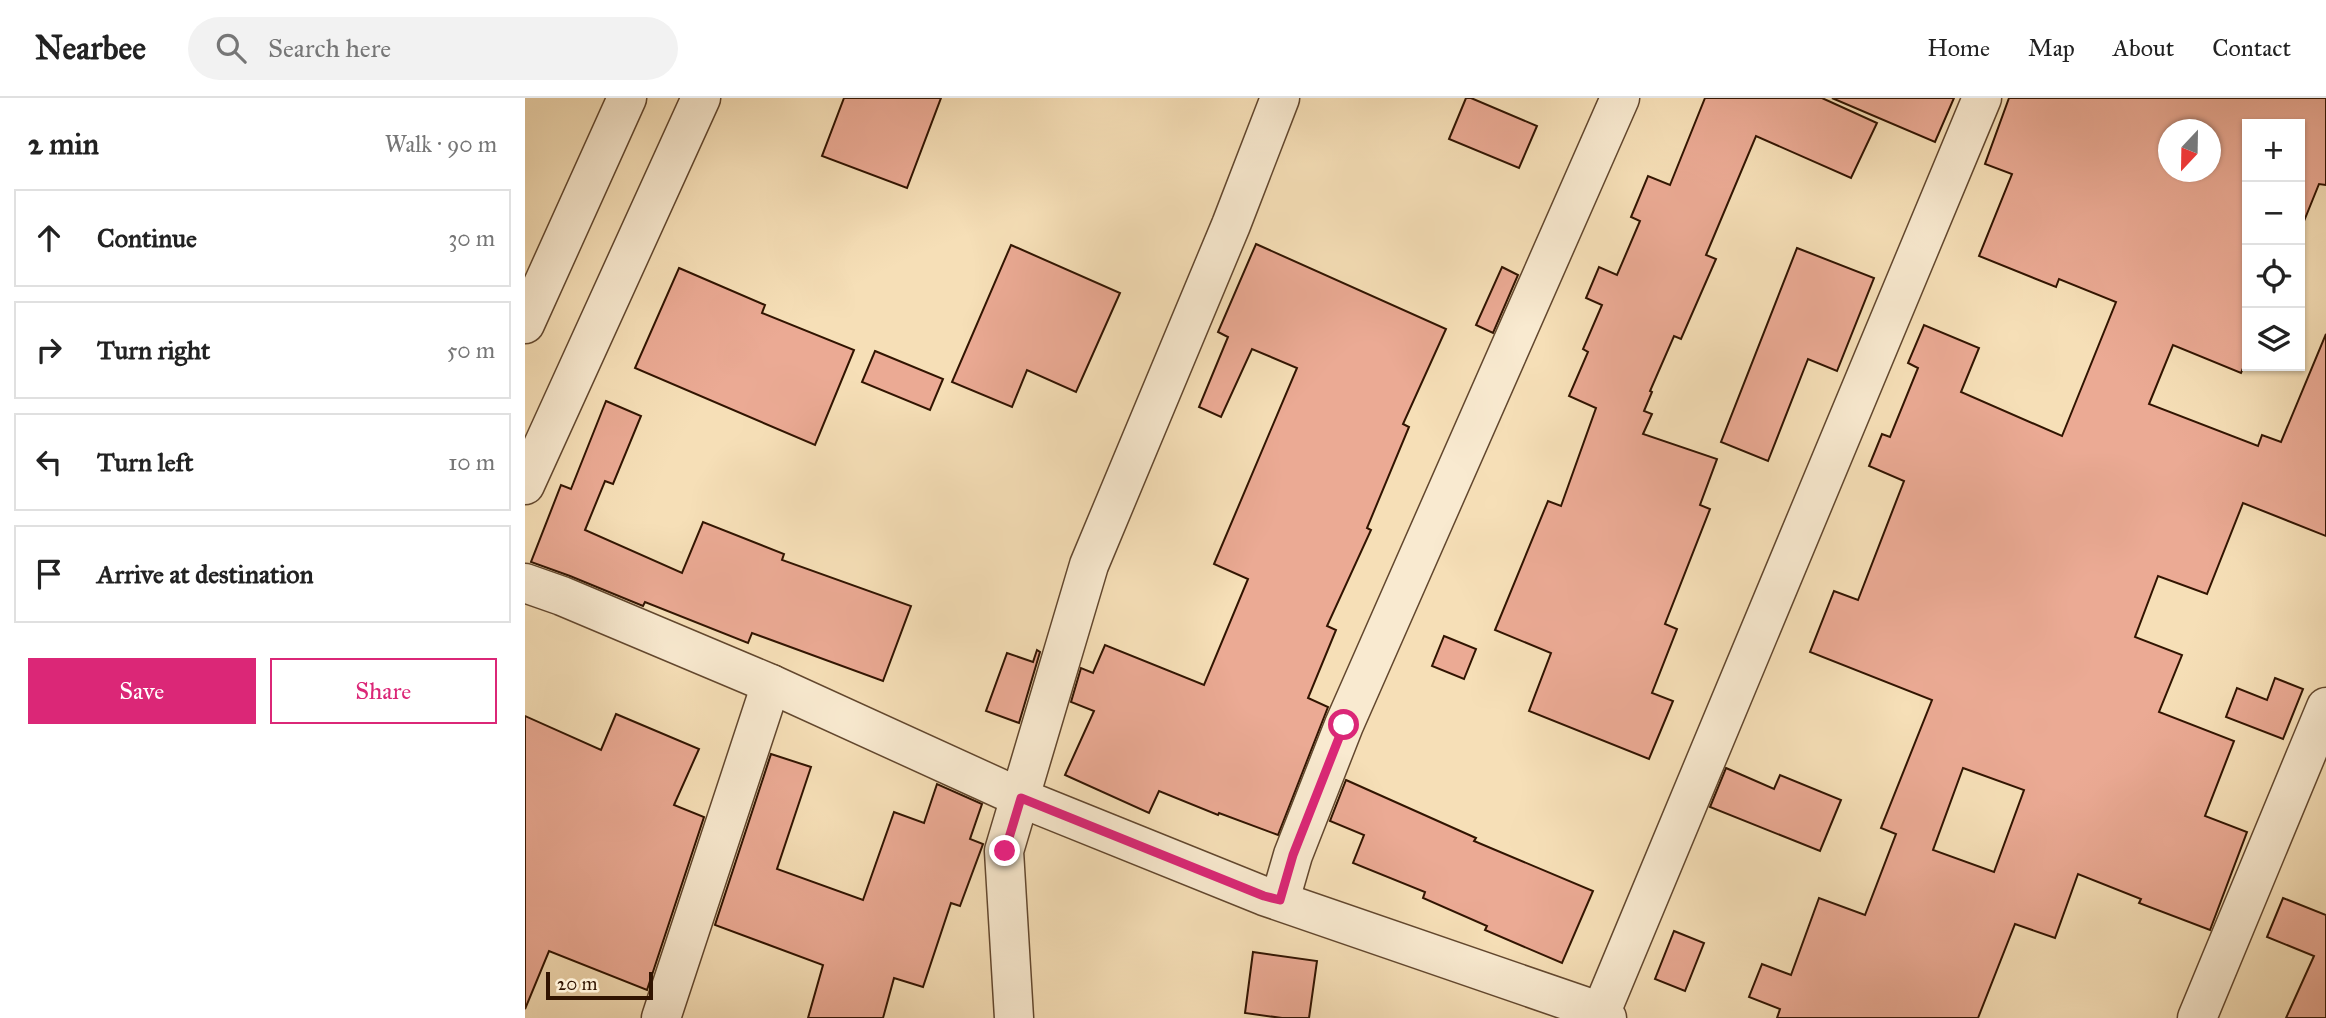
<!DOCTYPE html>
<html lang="en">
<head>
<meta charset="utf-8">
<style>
	:root { --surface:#fff; --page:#f2f2f2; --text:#222; --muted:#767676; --line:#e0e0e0; --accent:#db2777 }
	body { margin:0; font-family:"IM FELL Great Primer",serif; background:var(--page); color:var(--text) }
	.controls { position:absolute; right:21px; top:21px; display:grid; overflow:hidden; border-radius:0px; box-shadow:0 2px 5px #0004 }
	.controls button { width:63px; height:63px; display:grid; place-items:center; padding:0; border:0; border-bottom:2px solid var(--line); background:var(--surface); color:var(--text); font:35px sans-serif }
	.compass { position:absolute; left:1633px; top:21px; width:63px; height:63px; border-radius:50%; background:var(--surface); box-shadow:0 2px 5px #0004; rotate:202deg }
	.scale { position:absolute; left:21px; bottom:18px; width:107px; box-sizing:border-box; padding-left:7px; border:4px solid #311401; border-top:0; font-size:19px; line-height:24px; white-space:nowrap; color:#311401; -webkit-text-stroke:5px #f9ead0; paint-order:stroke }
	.stop { position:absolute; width:21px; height:21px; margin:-16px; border:5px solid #db2777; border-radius:50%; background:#fff }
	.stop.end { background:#db2777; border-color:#fff; box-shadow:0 2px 7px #0008 }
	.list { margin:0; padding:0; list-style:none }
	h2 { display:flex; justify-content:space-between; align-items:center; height:91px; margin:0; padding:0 28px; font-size:30px }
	h2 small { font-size:23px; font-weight:400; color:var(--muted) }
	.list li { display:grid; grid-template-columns:46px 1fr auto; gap:21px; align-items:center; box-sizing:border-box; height:98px; margin:0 14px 14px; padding:0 14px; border:2px solid var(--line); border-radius:0px }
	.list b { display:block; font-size:26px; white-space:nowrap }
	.list em { font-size:23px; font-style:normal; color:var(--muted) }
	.actions { display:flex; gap:14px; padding:21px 28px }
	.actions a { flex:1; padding:16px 0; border:2px solid var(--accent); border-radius:0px; text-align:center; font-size:24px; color:var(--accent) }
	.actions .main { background:var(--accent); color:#fff }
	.icon { flex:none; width:38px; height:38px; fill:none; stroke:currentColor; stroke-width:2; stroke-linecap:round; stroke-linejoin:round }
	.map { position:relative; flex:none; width:1801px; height:920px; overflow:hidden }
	header { display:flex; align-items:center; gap:42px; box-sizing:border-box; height:98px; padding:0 35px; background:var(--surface); border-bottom:2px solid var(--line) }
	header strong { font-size:33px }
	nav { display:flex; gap:38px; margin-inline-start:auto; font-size:24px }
	.search { width:490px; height:63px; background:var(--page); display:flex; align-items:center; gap:18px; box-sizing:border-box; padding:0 24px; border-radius:38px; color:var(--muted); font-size:26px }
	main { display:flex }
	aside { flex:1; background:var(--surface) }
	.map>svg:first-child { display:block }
	.building { fill:#ebaa94; stroke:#311401; stroke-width:2; fill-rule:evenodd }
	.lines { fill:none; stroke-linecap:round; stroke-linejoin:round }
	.minor-casing { stroke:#62472e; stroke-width:41 }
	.minor { stroke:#f9ead0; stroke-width:38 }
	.route { stroke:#db2777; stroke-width:9 }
</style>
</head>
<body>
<header>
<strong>Nearbee</strong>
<div class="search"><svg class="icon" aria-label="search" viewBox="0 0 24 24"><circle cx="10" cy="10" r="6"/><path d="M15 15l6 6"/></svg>Search here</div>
<nav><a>Home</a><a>Map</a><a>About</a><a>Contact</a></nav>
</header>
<main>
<aside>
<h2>2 min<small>Walk · 90 m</small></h2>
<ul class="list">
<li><svg class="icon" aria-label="ahead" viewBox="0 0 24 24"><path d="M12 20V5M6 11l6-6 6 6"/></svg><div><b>Continue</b></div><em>30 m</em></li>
<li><svg class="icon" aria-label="right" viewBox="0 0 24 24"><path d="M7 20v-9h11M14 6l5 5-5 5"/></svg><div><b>Turn right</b></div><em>50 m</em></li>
<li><svg class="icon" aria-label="left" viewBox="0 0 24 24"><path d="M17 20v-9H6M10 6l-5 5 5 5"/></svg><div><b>Turn left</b></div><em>10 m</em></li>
<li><svg class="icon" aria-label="arrive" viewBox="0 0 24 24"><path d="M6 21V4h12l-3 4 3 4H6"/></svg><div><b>Arrive at destination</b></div></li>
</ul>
<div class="actions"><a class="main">Save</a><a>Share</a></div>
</aside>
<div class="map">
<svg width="1801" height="920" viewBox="0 0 1801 920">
	<rect width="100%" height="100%" fill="#f6dfb7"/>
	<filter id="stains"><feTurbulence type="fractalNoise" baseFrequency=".00286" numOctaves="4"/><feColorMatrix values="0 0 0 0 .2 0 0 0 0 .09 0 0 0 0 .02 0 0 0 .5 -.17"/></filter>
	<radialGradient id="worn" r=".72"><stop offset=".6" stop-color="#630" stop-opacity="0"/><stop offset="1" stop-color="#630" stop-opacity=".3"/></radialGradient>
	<g class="building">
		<path d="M319,0H416L382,90L297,58Z"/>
		<path d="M941,0H946L1012,28L994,70L924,41Z"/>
		<path d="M1180,0H1297L1352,25L1326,80L1231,38L1181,157L1191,161L1156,241L1149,238L1125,293L1127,294L1119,313L1127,316L1118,336L1192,361L1175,407L1185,411L1140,526L1152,531L1127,595L1148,603L1124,661L1004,613L1026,555L970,532L1023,403L1036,408L1071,310L1044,298L1063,254L1058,251L1077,207L1061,200L1074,169L1092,177L1115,123L1106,119L1123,78L1145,87Z"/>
		<path d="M1307,0H1429L1410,44Z"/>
		<path d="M1484,0H1801V87L1794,86L1775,133V26H1722V260L1716,275L1648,247L1624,306L1733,348L1737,337L1756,344L1801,236V438L1718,405L1682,496L1633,478L1610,539L1657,557L1634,614L1709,643L1680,718L1722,734L1685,832L1614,805L1616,801L1553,776L1530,840L1490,826L1453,920H1252L1255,911L1224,899L1237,866L1266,877L1294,800L1340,817L1371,736L1356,730L1407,602L1285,554L1309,493L1333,502L1379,383L1344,368L1357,336L1365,339L1393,270L1383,265L1399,227L1454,250L1436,294L1537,338L1591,204L1534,181L1531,189L1454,158L1487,76L1460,66ZM1643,32H1685V74H1643ZM1438,670L1499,692L1469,774L1408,752Z"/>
		<path d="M731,146L921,231L878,326L884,329L842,430L846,432L802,528L811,532L783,600L803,609L753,737L694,715L693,717L634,693L624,715L540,677L569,613L546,604L556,570L568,575L580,547L679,587L723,481L689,466L772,270L727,251L696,319L674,309L703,239L693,234Z"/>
		<path d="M486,147L595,195L551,294L502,272L487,309L427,284Z"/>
		<path d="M1272,150L1349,180L1312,273L1283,261L1243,363L1196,344Z"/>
		<path d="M977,169L993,177L968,235L951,227Z"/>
		<path d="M154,170L240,207L237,215L329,252L290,347L110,270Z"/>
		<path d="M350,253L418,281L405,312L337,284Z"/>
		<path d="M81,303L116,318L88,386L80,383L60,432L157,475L178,424L259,456L257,462L386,508L358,583L227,535L223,545L120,504L118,508L45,478L6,464L36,387L46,391Z"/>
		<path d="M919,538L951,551L939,581L907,568Z"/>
		<path d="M512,552L515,554L494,625L461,613L482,555L508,564Z"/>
		<path d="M1750,580L1778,591L1758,641L1701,619L1712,590L1742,602Z"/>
		<path d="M91,616L174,651L149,707L179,719L122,892L24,853L0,911V618L76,652Z"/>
		<path d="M246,656L286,669L252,771L338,802L369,714L399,725L412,686L457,706L445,741L458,746L435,808L426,805L398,889L369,880L358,920H283L298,867L190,827Z"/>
		<path d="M1201,670L1249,691L1255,677L1316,702L1295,753L1185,709Z"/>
		<path d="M821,682L951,740L949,743L1068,793L1037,865L960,832L962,828L898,800L900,794L828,765L839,737L805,723Z"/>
		<path d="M1758,800L1801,817V920H1761L1789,858L1742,839Z"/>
		<path d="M1149,833L1179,845L1160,893L1130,881Z"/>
		<path d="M728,854L792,863L784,920H757L720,915Z"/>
	</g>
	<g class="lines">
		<defs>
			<g id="minor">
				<path d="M0,226L102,0"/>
				<path d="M0,387L176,0"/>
				<path d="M0,485L37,498L246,586L496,700L739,798L1076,914L1082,920"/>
				<path d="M755,802L768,757L819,627L1095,0"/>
				<path d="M1076,914L1457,0"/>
				<path d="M136,920L246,586"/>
				<path d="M489,920L479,753L564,467L706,127L755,0"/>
				<path d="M1672,920L1801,609"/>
			</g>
		</defs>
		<use href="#minor" class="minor-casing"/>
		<use href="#minor" class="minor"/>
	</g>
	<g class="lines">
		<path class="route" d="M480,753L496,700L739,798L755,802L768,757L819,627"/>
	</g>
	<rect width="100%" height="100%" filter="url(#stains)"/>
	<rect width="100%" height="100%" fill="url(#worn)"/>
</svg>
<div class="controls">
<button>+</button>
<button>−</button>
<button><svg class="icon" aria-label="locate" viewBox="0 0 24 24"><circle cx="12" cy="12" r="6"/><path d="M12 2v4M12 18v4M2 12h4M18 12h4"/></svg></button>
<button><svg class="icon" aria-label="layers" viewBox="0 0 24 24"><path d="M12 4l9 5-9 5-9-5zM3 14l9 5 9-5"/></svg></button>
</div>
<svg class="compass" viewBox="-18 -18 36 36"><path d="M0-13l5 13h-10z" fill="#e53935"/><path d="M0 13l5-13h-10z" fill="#767676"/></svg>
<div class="scale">20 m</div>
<div class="stop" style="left:819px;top:627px"></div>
<div class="stop end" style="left:480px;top:753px"></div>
</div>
</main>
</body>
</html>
